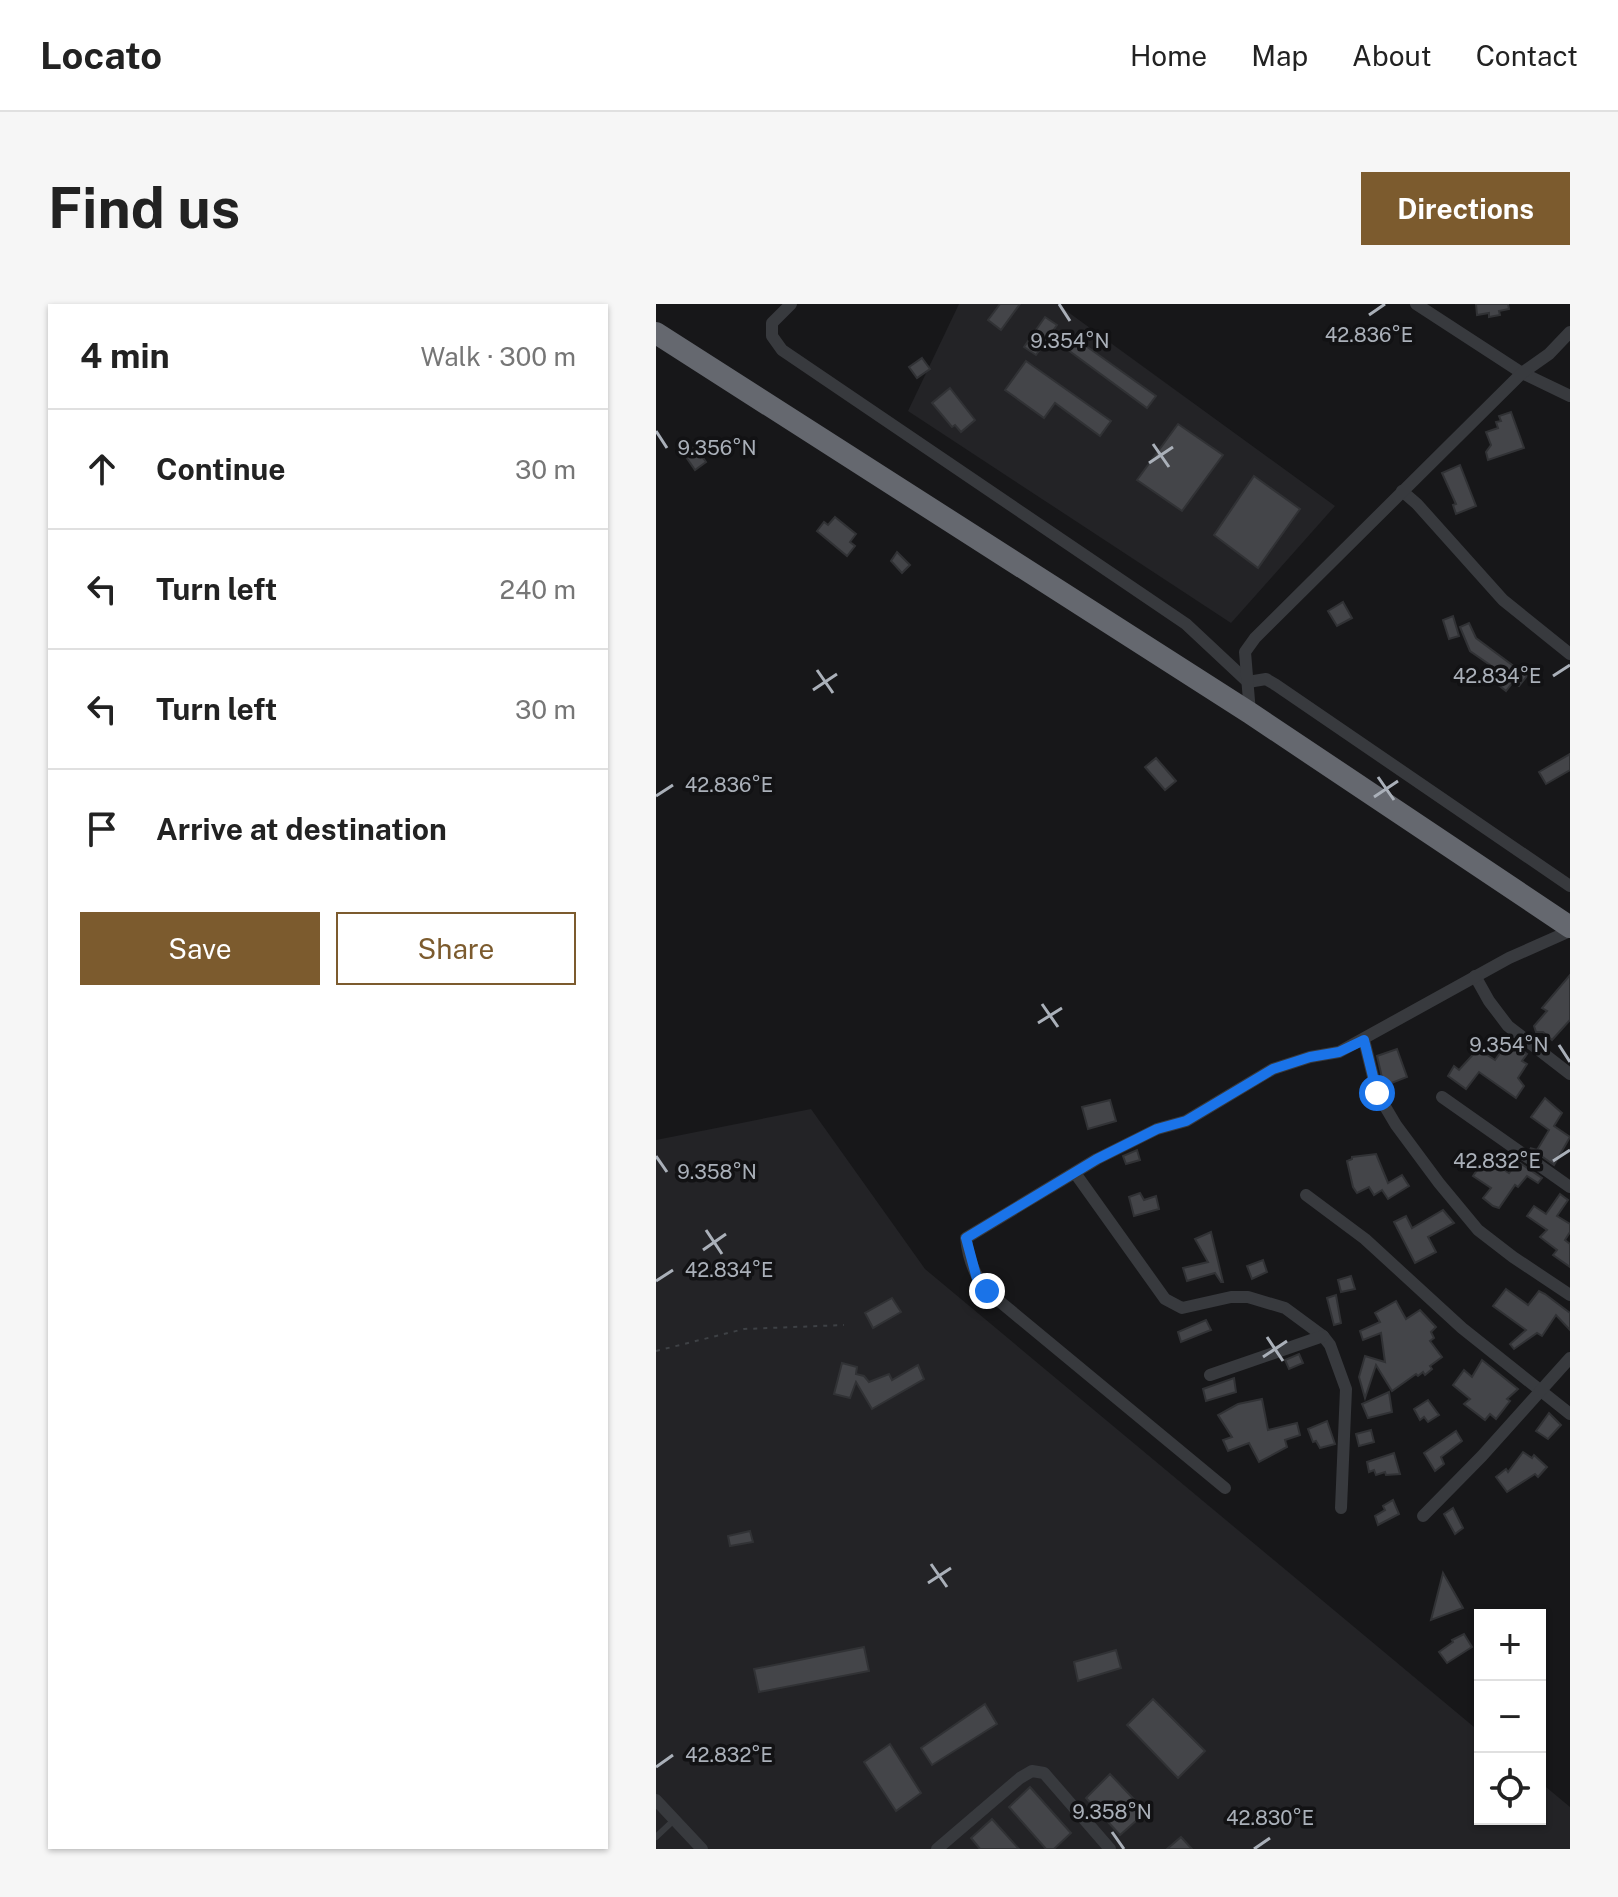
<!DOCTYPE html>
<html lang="en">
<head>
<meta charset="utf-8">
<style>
	:root { --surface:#fff; --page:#f6f6f6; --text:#222; --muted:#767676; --line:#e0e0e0; --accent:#7c5b2e }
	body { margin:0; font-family:"Public Sans",sans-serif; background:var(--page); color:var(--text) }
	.controls { position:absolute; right:24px; bottom:24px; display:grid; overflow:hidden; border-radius:0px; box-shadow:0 2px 6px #0004 }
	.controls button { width:72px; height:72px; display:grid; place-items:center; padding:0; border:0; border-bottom:2px solid var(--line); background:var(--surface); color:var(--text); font:40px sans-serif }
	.stop { position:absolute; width:24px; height:24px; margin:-18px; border:6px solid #1a73e8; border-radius:50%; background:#fff }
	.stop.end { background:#1a73e8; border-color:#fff; box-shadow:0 2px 8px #0008 }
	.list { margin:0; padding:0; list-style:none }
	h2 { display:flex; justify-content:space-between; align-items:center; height:104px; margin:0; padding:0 32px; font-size:34px }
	h2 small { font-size:26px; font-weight:400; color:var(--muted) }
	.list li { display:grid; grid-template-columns:52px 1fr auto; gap:24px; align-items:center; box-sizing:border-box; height:120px; padding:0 32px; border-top:2px solid var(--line) }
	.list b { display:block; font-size:30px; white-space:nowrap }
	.list em { font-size:26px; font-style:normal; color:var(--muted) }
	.actions { display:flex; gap:16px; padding:24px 32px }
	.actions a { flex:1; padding:18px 0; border:2px solid var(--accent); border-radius:0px; text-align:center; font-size:28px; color:var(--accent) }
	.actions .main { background:var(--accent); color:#fff }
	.icon { flex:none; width:44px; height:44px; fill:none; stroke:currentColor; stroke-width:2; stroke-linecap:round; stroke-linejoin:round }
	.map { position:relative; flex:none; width:914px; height:1545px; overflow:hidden; border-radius:0px }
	header { display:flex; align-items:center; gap:48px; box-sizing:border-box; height:112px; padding:0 40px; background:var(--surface); border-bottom:2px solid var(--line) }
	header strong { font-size:38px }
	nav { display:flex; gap:44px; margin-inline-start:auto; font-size:28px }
	.intro { display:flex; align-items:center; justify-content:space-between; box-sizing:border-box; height:192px; padding:0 48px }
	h1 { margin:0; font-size:56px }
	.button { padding:20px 36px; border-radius:0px; background:var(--accent); color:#fff; font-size:28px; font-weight:700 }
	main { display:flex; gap:48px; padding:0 48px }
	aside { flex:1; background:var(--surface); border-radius:0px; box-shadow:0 2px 6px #0004 }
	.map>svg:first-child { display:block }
	.built { fill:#232326 }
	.building { fill:#444549; stroke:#313235; stroke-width:2 }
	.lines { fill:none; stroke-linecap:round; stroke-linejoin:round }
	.path { stroke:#3e4145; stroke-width:2; stroke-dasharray:4 6; stroke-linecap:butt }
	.lane { stroke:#383a3e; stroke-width:6 }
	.street { stroke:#383a3e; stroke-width:12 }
	.highway { stroke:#65686f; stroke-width:22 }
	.route { stroke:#1a73e8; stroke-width:10 }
	.ticks { fill:none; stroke:#aab0b9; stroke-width:3 }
	.ticks-label { font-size:20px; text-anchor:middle; fill:#aab0b9; stroke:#121214; stroke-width:7; stroke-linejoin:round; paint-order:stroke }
</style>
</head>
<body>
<header>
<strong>Locato</strong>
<nav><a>Home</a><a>Map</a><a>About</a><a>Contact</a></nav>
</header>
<div class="intro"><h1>Find us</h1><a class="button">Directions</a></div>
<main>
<aside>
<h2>4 min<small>Walk · 300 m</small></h2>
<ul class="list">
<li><svg class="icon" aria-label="ahead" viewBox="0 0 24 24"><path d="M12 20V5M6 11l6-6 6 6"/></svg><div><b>Continue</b></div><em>30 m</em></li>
<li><svg class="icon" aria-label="left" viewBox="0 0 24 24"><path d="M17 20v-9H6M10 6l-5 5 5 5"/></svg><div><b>Turn left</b></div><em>240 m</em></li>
<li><svg class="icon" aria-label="left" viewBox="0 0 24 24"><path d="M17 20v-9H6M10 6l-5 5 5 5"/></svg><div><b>Turn left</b></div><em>30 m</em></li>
<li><svg class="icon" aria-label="arrive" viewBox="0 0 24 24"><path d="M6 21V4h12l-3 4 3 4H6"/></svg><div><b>Arrive at destination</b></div></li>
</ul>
<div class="actions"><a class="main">Save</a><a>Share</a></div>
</aside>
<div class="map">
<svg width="914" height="1545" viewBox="0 0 914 1545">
	<rect width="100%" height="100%" fill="#171719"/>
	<g class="built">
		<path d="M303,0H401L679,202L575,319L252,107Z"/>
		<path d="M155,805L269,965L824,1428V1515H884V1478L914,1503V1545H0V836Z"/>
	</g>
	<g class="building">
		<path d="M344,0H364L345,26L332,16Z"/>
		<path d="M820,0H852L853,5L843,7L844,11L833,13V9L821,11Z"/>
		<path d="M389,13L401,21L380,51L368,43Z"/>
		<path d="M416,32L500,92L491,104L408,43Z"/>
		<path d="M266,54L274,65L261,74L253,63Z"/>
		<path d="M370,57L455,117L444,132L399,99L388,114L349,86Z"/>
		<path d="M294,84L319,116L305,128L299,121L296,123L276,99Z"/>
		<path d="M855,108L868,144L832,156L830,148L835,141L830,128L842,124L840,118L845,117L843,112Z"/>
		<path d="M522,120L567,151L526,207L481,176Z"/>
		<path d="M39,142L50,158L39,166L28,150Z"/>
		<path d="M804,161L820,202L800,210L797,201L800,200L786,169Z"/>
		<path d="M598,172L644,205L602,264L558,231Z"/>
		<path d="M179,213L200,230L194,238L199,242L191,252L161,227L168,218L172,221Z"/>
		<path d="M241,248L254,261L246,269L235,257Z"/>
		<path d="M687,298L696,314L681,322L672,307Z"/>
		<path d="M797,312L803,332L793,335L787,316Z"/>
		<path d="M813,319L820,334L871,372L863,382L857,378L850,387L840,379L847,370L814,347L804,323Z"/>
		<path d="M914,450V466L890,480L883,468Z"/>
		<path d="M500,454L520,477L509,486L489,463Z"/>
		<path d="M914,671V716L896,736L887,728H880L878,722L891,707L886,704Z"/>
		<path d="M853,737L871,750L866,757L871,760L862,774L868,782L860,794L823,768L810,785L792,772L798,762L803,766L822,745L839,756Z"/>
		<path d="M741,745L751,773L728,782L721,752Z"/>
		<path d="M889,794L906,809L898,822L914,833L898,861L874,844L881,846L893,826L875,813Z"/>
		<path d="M454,796L460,817L432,825L426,803Z"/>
		<path d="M481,846L484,856L470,860L467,852Z"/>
		<path d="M720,850L732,879L746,871L753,882L732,895L726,886L718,891L713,883L701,889L697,883L691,857L696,855V853Z"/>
		<path d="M830,853L853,869L861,858L864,859L886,874L882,879L871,872L862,883L859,881L843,904L837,902L827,894L835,884L817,872Z"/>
		<path d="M484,889L488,896L500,892L503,905L478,912L473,893Z"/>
		<path d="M904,890L912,896L901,912L914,920V928L909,936L914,940V963L897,951L901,946L884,933L891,926L871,912L878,902L890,910Z"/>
		<path d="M787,906L798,919L772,933L780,948L759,959L738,918L750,912L756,924Z"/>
		<path d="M555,928L567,978H565L559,969L531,977L527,964L552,958L539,935Z"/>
		<path d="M607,956L611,968L596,975L591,962Z"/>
		<path d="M695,972L699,985L685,988L682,976Z"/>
		<path d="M850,985L872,1001L883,987L889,990L914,1009V1026L900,1011L886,1032L881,1029L858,1045L854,1040L870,1026L837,1002Z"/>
		<path d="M680,991L685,1019L678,1021L671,994Z"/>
		<path d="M236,994L245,1008L217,1024L209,1009Z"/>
		<path d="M740,997L750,1015L764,1006L780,1023L775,1028L778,1034L774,1037L786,1053L774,1062L776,1065L769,1071L767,1068L762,1072L760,1070L736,1087L720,1061L709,1094L703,1073L709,1052L729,1058L725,1029L707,1036L704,1027L724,1018L719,1009Z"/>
		<path d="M550,1016L555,1026L525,1038L522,1028Z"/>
		<path d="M643,1050L647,1059L633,1065L629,1056Z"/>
		<path d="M826,1056L862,1085L851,1095L854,1097L840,1115L834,1110L829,1116L808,1100L814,1095L797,1081L808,1066L816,1073Z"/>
		<path d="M186,1059L201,1063L200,1070L208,1072L213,1078L233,1070L236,1076L262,1061L268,1075L216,1105L200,1078L194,1094L178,1090Z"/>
		<path d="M578,1074L580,1088L550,1097L547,1085Z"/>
		<path d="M733,1088L736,1108L712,1114L706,1100Z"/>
		<path d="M606,1095L612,1126L641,1119L644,1131L629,1136L631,1143L603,1158L593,1139L572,1147L567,1136L576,1133L562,1111L582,1100Z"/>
		<path d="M772,1096L783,1111L772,1118L768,1113L764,1116L758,1105Z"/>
		<path d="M893,1109L905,1121L892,1135L880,1127Z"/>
		<path d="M671,1117L679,1140L664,1144L660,1137L657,1138L652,1125Z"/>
		<path d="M715,1126L718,1138L703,1142L700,1130Z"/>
		<path d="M800,1127L806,1137L785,1153L788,1160L779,1167L768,1149Z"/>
		<path d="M867,1148L876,1154L878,1151L891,1163L882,1173L879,1170L851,1188L840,1173L850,1165L852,1168Z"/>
		<path d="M738,1149L744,1170L730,1171L729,1168L720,1171L718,1166L713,1168L711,1158Z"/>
		<path d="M737,1196L743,1210L722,1221L719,1212L729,1206L727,1202Z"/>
		<path d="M797,1204L807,1224L799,1230L788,1210Z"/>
		<path d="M94,1227L97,1238L74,1242L72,1232Z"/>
		<path d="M787,1269L807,1304L775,1316Z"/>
		<path d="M808,1330L816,1343L791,1359L783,1348L797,1338L796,1336Z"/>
		<path d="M208,1343L213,1367L103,1388L98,1365Z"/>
		<path d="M460,1346L465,1364L422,1377L418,1358Z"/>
		<path d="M497,1395L549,1447L522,1474L471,1421Z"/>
		<path d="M329,1400L341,1420L276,1461L265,1444Z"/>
		<path d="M234,1440L265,1489L240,1507L208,1458Z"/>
		<path d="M454,1470L490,1508L464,1531L430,1494Z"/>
		<path d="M374,1483L415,1529L398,1545H390L353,1503Z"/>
		<path d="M336,1515L363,1545H324L315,1534Z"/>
		<path d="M525,1533L536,1545H511Z"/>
	</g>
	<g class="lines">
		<path class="path" d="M0,1047L88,1025L188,1021"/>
		<path class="lane" d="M0,1533L18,1516"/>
		<g class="street">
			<path d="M135,0L116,19V32L126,46L530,320L592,378L610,375L620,381L914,582"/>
			<path d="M760,0L866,69L914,92"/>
			<path d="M746,187L761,200L847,296L914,350"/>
			<path d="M594,409L589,348L599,334L866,69L893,50L914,28"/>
			<path d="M819,672L833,697L852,722L914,770"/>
			<path d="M708,736L721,789L740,821L783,879L822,926L857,953L914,991"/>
			<path d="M786,793L914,883"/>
			<path d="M419,869L509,995L526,1004L575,993H592L629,1004L667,1032L674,1041L690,1085L685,1204"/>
			<path d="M650,891L709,935L806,1024L914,1110"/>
			<path d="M554,1071L667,1032"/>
			<path d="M569,1184L331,987C318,971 312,954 310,934L441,855L501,825L530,817L617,765L654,753L683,748L853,654L914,627"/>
			<path d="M767,1212L826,1152L914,1054"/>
			<path d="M0,1496L46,1545"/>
			<path d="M281,1545L364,1474L376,1467L388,1469L454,1545"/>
		</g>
		<path class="highway" d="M0,29L594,409L914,623"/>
	</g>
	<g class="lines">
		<path class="route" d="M331,987L321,975L310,934L441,855L501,825L530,817L617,765L654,753L683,748L708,736L721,789"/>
	</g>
	<path class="ticks" d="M403,0L414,17M713,11L729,0M0,127L11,144M497,140L513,163M493,159L517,143M161,366L177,389M897,372L914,361M157,386L181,370M722,473L738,496M0,492L17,481M718,493L742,477M386,700L402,723M382,719L406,704M903,741L914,758M0,852L11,868M897,857L914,846M50,926L66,950M47,946L70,930M0,977L17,966M611,1033L627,1057M607,1053L631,1037M275,1260L291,1283M272,1279L295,1264M0,1463L17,1451M456,1528L468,1545M598,1545L614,1534"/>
	<g class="ticks-label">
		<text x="713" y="38">42.836°E</text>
		<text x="414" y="44">9.354°N</text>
		<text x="61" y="151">9.356°N</text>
		<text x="841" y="379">42.834°E</text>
		<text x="73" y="488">42.836°E</text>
		<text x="853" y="748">9.354°N</text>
		<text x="841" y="864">42.832°E</text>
		<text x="61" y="875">9.358°N</text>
		<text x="73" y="973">42.834°E</text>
		<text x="73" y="1458">42.832°E</text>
		<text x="456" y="1515">9.358°N</text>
		<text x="614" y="1521">42.830°E</text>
	</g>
</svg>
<div class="controls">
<button>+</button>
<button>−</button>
<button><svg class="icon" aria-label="locate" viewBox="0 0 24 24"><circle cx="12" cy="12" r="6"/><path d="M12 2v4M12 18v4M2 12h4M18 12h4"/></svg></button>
</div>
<div class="stop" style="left:721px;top:789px"></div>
<div class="stop end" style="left:331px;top:987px"></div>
</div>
</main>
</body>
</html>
